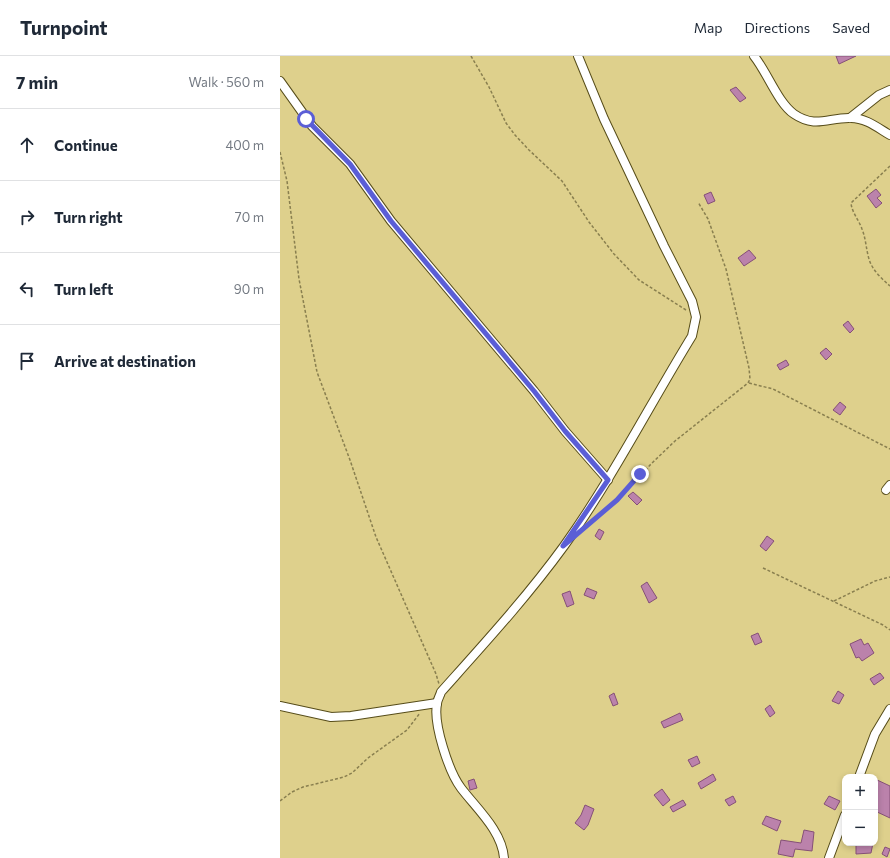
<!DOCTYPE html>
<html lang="en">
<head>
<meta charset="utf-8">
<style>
	:root { --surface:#fff; --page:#f6f6f7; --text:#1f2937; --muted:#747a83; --line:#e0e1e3 }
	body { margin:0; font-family:Commissioner,sans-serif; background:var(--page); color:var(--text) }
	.controls { position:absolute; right:12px; bottom:12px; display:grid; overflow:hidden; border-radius:8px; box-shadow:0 2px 6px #0003 }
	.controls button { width:36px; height:36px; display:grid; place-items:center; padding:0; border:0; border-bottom:1px solid var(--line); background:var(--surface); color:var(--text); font:20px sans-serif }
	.stop { position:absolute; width:12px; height:12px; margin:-9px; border:3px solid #5b5ed6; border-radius:50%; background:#fff }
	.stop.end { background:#5b5ed6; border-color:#fff; box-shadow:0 1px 4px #0008 }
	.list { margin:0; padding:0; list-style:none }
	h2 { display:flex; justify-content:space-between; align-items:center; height:52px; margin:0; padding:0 16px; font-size:17px }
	h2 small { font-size:13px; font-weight:400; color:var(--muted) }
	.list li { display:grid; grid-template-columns:26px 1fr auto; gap:12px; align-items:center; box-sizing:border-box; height:72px; padding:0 16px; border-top:1px solid var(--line) }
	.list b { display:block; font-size:15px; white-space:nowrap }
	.list em { font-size:13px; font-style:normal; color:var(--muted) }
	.icon { flex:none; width:22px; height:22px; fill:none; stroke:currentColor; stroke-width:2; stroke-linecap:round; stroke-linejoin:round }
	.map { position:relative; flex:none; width:610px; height:802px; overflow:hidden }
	header { display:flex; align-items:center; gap:24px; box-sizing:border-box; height:56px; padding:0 20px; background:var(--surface); border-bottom:1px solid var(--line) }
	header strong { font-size:19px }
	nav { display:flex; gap:22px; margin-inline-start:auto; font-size:14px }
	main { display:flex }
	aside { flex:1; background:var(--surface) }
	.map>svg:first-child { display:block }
	.building { fill:#bb82ab; stroke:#855077 }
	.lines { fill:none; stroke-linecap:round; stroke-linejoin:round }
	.minor-casing { stroke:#564c19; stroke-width:10 }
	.path { stroke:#897f4f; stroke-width:1.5; stroke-dasharray:3 2; stroke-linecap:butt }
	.minor { stroke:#fff; stroke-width:8 }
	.route { stroke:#5b5ed6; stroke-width:5 }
</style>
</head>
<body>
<header>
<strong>Turnpoint</strong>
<nav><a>Map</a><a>Directions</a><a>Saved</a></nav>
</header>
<main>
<aside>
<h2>7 min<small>Walk · 560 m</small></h2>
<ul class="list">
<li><svg class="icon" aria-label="ahead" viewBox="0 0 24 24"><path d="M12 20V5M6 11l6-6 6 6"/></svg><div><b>Continue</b></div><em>400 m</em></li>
<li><svg class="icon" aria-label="right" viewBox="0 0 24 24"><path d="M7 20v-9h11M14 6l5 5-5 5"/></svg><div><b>Turn right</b></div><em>70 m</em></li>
<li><svg class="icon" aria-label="left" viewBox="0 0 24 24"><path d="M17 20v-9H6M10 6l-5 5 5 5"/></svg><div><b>Turn left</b></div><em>90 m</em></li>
<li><svg class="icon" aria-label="arrive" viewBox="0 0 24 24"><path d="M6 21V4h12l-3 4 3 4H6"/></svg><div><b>Arrive at destination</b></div></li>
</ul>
</aside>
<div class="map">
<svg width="610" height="802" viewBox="0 0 610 802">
	<rect width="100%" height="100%" fill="#ded08c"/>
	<g class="building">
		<path d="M556,0H576L559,8Z"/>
		<path d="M456,31L466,42L460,46L450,34Z"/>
		<path d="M596,133L601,139L597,142L602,147L596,152L587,140Z"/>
		<path d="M431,136L435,145L428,148L424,139Z"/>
		<path d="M469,194L476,202L464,210L458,202Z"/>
		<path d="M568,265L574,273L570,277L563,269Z"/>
		<path d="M546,292L552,298L546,304L540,297Z"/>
		<path d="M506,304L509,309L500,314L497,309Z"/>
		<path d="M560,346L566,351L560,359L553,354Z"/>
		<path d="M353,436L362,444L357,449L348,440Z"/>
		<path d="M319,473L324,476L320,484L315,480Z"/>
		<path d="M487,480L494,485L486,495L480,490Z"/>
		<path d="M367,526L377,542L369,547L361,530Z"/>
		<path d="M307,532L317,536L314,543L304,539Z"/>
		<path d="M290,535L294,548L287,551L282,538Z"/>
		<path d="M478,577L482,586L475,589L471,580Z"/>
		<path d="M581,583L584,589L588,587L594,597L582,605L579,601L576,602L570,588Z"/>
		<path d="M600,617L604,622L594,629L590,623Z"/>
		<path d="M558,635L564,639L559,648L552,645Z"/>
		<path d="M334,637L338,648L333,650L329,640Z"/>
		<path d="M490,649L495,657L490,661L485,653Z"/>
		<path d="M400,657L403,664L384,672L381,666Z"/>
		<path d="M417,700L420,707L412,711L408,704Z"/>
		<path d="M433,718L436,724L421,733L418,727Z"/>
		<path d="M194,723L197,732L190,734L188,725Z"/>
		<path d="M595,723L610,730V762L595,755Z"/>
		<path d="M382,733L390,744L383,750L374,739Z"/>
		<path d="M453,740L456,746L449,750L445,744Z"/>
		<path d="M549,740L560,745L555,754L544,748Z"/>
		<path d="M403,744L406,749L393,756L390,751Z"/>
		<path d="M305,749L314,753L308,769L304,774L295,767L301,759Z"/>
		<path d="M486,760L501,765L497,775L482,768Z"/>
		<path d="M524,774L534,776L532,795L515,793L513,801L498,798L501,784L521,787Z"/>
		<path d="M576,787H593L591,797L576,798Z"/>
		<path d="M605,791L610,793L607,801L602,798Z"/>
	</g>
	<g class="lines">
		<defs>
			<g id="minor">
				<path d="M474,0C487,16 498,47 514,58C536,73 549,61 571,62C586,62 598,72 610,79"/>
				<path d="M0,25L32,70L70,108L111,165L254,335L285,375L328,424"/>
				<path d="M570,62L599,39L610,34"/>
				<path d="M606,434L610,429"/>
				<path d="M0,650L51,661L71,660L157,647"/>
				<path d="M579,721L595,678L610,653"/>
				<path d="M224,802C222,775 197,753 181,732C169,716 153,668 157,648C157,644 160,640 161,636C203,589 247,541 284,490C332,423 369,350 412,280L416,261L412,245L384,190L324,63L298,0"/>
				<path d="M549,802L565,759"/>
			</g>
		</defs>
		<use href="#minor" class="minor-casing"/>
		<g class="path">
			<path d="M191,0L209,31L226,67L235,79L249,94L282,125L309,166L334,198L359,224L406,254"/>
			<path d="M0,96L7,125L19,223L37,316L70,404L96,481L156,618L159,628"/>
			<path d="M610,110L571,147C572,157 579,164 582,173C586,183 586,193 589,203C592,214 602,223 610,230"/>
			<path d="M469,327L493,333L610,393"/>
			<path d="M308,470L337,444L372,407L395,385L468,327L470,323L469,312L446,213L428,163L418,146"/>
			<path d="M483,512L603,569L610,574"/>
			<path d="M554,545L595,525L610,521"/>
			<path d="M0,745L12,736L23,731L64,721L72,717L88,702L127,674L140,657"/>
		</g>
		<use href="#minor" class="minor"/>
	</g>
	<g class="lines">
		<path class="route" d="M26,63L70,108L111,165L254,335L285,375L328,424L283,490L337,444L360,418"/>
	</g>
</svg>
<div class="controls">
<button>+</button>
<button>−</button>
</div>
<div class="stop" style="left:26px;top:63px"></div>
<div class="stop end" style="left:360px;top:418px"></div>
</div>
</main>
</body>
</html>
